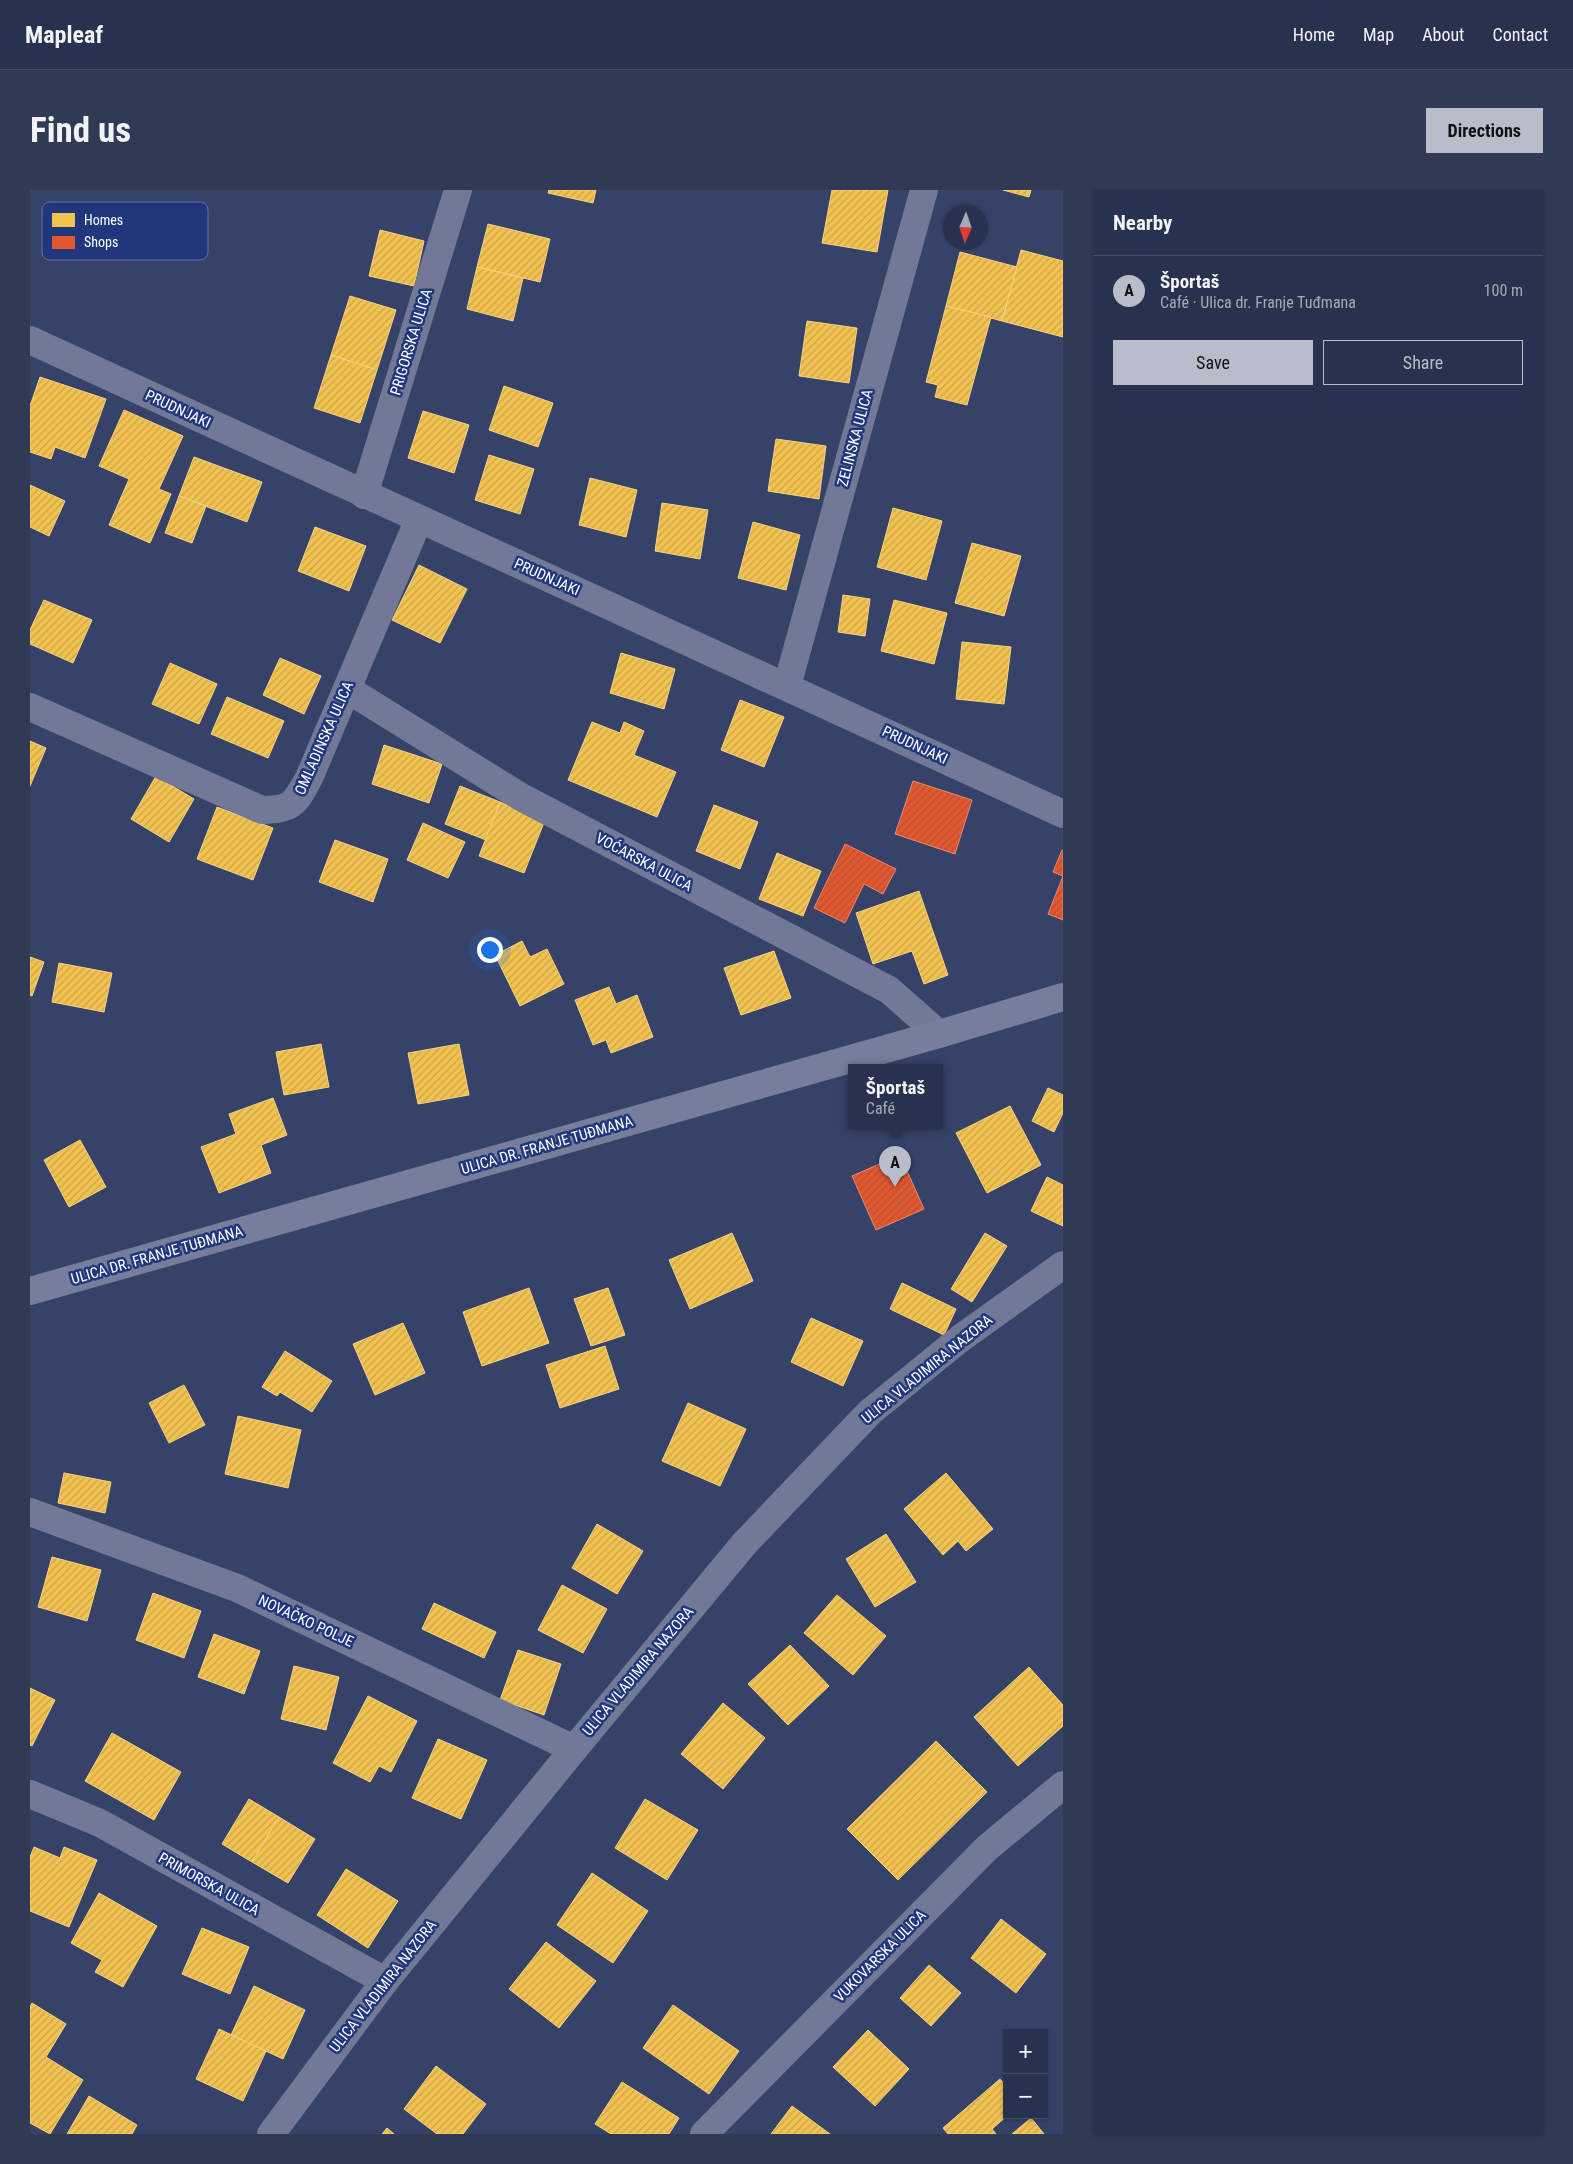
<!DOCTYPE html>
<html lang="en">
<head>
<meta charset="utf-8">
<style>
	:root { --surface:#28324e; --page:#303a55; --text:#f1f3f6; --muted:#a5aab6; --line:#444d66; --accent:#b9bdca }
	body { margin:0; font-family:"Roboto Condensed",sans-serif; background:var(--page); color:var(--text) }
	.controls { position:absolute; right:15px; bottom:15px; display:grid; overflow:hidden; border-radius:0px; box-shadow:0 1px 4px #0004 }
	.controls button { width:45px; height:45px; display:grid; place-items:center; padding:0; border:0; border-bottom:1px solid var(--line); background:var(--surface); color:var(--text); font:25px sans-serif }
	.compass { position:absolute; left:913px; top:15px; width:45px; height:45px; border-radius:50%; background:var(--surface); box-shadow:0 1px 4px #0004; rotate:182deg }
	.you { position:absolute; left:459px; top:759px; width:18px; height:18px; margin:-12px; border:4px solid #fff; border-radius:50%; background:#1a73e8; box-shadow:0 0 0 8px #1a73e833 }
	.badge { display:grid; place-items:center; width:32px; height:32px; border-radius:50%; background:var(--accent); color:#111; font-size:16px; font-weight:700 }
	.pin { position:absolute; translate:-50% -41px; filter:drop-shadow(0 1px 2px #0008) }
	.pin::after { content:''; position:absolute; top:26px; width:18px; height:15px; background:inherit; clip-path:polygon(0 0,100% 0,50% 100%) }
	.popup { position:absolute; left:818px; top:874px; width:95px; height:65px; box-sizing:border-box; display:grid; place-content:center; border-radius:0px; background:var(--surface); filter:drop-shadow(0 1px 4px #0005); font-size:16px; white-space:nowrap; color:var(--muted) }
	.popup b { font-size:19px; color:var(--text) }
	.popup::after { content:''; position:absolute; left:50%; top:100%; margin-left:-10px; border:10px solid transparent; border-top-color:var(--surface) }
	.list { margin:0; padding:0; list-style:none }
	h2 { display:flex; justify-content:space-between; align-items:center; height:65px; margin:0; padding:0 20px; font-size:21px }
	h2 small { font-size:16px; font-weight:400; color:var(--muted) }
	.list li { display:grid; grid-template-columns:32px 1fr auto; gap:15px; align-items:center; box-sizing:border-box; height:70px; padding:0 20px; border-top:1px solid var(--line) }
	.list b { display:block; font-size:19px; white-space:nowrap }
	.list p { margin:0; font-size:16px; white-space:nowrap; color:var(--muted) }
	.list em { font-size:16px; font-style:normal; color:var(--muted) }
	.actions { display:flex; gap:10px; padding:15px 20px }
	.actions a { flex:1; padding:11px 0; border:1px solid var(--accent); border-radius:0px; text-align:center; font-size:18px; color:var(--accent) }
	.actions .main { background:var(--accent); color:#111 }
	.map { position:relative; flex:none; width:1033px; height:1944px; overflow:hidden; border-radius:0px }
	header { display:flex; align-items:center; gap:30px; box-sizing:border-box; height:70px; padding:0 25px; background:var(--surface); border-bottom:1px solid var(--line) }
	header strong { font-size:24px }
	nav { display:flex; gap:28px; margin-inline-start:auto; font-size:18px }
	.intro { display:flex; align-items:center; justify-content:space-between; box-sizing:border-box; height:120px; padding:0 30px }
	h1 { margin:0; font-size:35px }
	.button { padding:12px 22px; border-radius:0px; background:var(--accent); color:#111; font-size:18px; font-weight:700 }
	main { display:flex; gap:30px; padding:0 30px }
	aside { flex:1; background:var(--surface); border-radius:0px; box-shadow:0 1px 4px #0004 }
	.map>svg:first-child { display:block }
	.homes { fill:url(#homes-hatch); stroke:#f6d483 }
	.shops { fill:url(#shops-hatch); stroke:#ec896d }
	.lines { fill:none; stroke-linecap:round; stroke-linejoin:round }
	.street { stroke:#717997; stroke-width:28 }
	.secondary { stroke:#777e9b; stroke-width:28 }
	.labels { text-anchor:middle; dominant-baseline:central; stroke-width:5; stroke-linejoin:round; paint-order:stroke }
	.street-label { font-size:15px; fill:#fff; stroke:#21377d }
	.key { fill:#21377d; stroke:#6473a4; stroke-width:1 }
	.key-label { font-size:14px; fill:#fff }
</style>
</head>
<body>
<header>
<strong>Mapleaf</strong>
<nav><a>Home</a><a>Map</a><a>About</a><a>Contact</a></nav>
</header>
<div class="intro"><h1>Find us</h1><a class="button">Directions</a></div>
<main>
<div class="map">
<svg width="1033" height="1944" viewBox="0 0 1033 1944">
	<defs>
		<pattern id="homes-hatch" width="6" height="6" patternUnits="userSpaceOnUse" patternTransform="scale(1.25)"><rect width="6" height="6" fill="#f2c14e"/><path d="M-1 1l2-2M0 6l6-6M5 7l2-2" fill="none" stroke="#c8a44e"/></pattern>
		<pattern id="shops-hatch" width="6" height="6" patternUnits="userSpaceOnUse" patternTransform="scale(1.25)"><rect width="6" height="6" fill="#e4572e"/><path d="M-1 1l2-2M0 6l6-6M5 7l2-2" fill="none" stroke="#af5338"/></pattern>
	</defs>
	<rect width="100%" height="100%" fill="#364268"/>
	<g class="homes">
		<path d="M519,0H566L563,13L518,3Z"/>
		<path d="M802,0H858L847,62L792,53Z"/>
		<path d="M973,0H1001L999,7Z"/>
		<path d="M458,34L520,49L510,92L447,77Z"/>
		<path d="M350,40L394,51L384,96L339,86Z"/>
		<path d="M991,60L1033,71V147L972,131Z"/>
		<path d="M930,62L987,77L972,131L916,116Z"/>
		<path d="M447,77L493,88L483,131L437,119Z"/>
		<path d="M320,106L366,120L347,180L301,165Z"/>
		<path d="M916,116L961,127L937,215L905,207L908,195L896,192Z"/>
		<path d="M777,131L827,138L819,193L769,186Z"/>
		<path d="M301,165L347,180L330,233L284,218Z"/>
		<path d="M10,187L76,209L55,268L25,257L21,269L0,262V216Z"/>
		<path d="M474,196L523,213L508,257L459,240Z"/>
		<path d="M94,220L153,246L129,299L141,304L120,353L79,335L99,289L69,276Z"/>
		<path d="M393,221L439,235L424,283L378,268Z"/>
		<path d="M746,249L796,256L789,309L738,301Z"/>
		<path d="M459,265L504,279L490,324L445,310Z"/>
		<path d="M164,267L232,292L217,332L149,306Z"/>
		<path d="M560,288L607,300L596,347L549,335Z"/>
		<path d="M0,295L35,311L19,346L0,337Z"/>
		<path d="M149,306L176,316L162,353L135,343Z"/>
		<path d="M632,313L678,320L670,369L625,361Z"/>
		<path d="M863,318L912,331L896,390L847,377Z"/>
		<path d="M723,332L770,345L756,400L708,388Z"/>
		<path d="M285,337L336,356L319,401L268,381Z"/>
		<path d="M942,353L991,366L974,426L925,413Z"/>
		<path d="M389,375L437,399L410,453L362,430Z"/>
		<path d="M813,405L840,409L835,446L808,442Z"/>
		<path d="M14,410L62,430L43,473L0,454V440Z"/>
		<path d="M864,410L917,423L904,474L851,461Z"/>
		<path d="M932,452L981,457L974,514L926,509Z"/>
		<path d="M591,463L645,479L634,519L580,503Z"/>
		<path d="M250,468L291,486L274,524L233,505Z"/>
		<path d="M140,473L187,494L169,534L122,514Z"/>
		<path d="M197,507L254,531L238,568L181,544Z"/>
		<path d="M710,510L754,527L734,577L691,560Z"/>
		<path d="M562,532L590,543L594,532L614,541L604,565L646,582L627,627L538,590Z"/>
		<path d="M0,551L16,558L0,596Z"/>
		<path d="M354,555L412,574L399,613L342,594Z"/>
		<path d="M126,586L164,609L139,652L101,629Z"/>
		<path d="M430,596L470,612L456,650L415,634Z"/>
		<path d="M470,612L515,630L494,683L449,666Z"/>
		<path d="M684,615L728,632L710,679L666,661Z"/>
		<path d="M187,617L243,638L223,690L167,669Z"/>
		<path d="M393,633L435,652L418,688L377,670Z"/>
		<path d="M305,650L358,669L343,712L289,692Z"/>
		<path d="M747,663L791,681L773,726L729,709Z"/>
		<path d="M889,701L918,785L894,794L882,761L843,774L826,723Z"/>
		<path d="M492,751L500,767L517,759L534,794L490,816L465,765Z"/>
		<path d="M744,761L761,808L711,825L694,778Z"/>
		<path d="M0,767L14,772L2,806L0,805Z"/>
		<path d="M29,773L82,783L74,822L22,812Z"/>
		<path d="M579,797L586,814L607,805L623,847L581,863L576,850L563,855L545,810Z"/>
		<path d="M291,854L299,897L254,905L246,862Z"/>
		<path d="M429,854L439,905L388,914L378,863Z"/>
		<path d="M1018,898L1033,905V923L1024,942L1002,931Z"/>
		<path d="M243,908L257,945L231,955L241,983L189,1003L171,957L206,944L199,924Z"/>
		<path d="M980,916L1011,975L957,1003L926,943Z"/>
		<path d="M50,950L76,997L39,1017L14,970Z"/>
		<path d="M1017,987L1033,995V1036L1001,1021Z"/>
		<path d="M702,1043L723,1091L660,1119L639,1070Z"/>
		<path d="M955,1043L977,1056L942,1112L921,1099Z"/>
		<path d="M872,1093L926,1119L914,1145L860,1119Z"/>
		<path d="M499,1098L519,1153L452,1176L433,1122Z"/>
		<path d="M578,1098L595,1145L561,1156L544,1109Z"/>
		<path d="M781,1128L833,1151L813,1196L761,1172Z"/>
		<path d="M373,1133L395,1183L345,1205L323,1154Z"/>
		<path d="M575,1156L589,1199L530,1218L516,1175Z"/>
		<path d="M255,1161L302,1191L282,1222L250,1202L247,1206L232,1197Z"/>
		<path d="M154,1195L175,1235L139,1253L119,1213Z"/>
		<path d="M658,1213L716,1239L690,1296L632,1271Z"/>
		<path d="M208,1226L271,1240L258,1298L195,1284Z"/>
		<path d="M34,1283L81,1292L75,1323L28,1313Z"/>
		<path d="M916,1283L963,1339L936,1361L928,1351L913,1365L874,1319Z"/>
		<path d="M567,1334L613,1361L587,1404L542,1378Z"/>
		<path d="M856,1344L886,1392L845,1417L816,1369Z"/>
		<path d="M22,1367L71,1380L57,1431L8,1417Z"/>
		<path d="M532,1395L577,1419L553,1463L508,1440Z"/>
		<path d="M123,1403L171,1421L154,1468L106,1450Z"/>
		<path d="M807,1405L856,1446L823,1485L774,1443Z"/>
		<path d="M404,1413L466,1442L454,1468L392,1439Z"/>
		<path d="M184,1444L230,1461L214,1504L168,1487Z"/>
		<path d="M760,1455L799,1496L758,1535L718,1494Z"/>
		<path d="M488,1460L531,1474L514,1525L470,1510Z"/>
		<path d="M264,1476L309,1487L296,1540L251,1529Z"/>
		<path d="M999,1477L1033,1515V1536L988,1576L944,1527Z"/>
		<path d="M0,1498L25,1510L2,1556L0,1555Z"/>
		<path d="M338,1506L387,1531L361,1582L349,1576L340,1592L303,1573Z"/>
		<path d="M693,1513L735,1548L693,1599L651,1564Z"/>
		<path d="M82,1543L151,1582L124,1630L55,1591Z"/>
		<path d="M408,1549L457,1570L431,1629L382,1608Z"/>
		<path d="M906,1551L957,1602L868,1690L817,1639Z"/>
		<path d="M219,1609L249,1627L222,1672L192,1654Z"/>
		<path d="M615,1609L668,1640L637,1690L585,1658Z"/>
		<path d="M249,1627L285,1649L258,1693L222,1672Z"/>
		<path d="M4,1657L30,1668L34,1657L67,1670L39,1737L0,1721V1667Z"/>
		<path d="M316,1679L368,1711L338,1758L287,1725Z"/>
		<path d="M562,1683L618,1721L583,1773L527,1735Z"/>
		<path d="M69,1703L127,1736L93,1797L65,1782L72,1770L41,1753Z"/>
		<path d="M971,1729L1016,1764L986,1803L941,1768Z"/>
		<path d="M172,1738L219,1757L200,1804L152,1784Z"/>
		<path d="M516,1752L566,1791L529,1838L479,1799Z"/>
		<path d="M899,1775L931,1803L901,1836L870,1808Z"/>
		<path d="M224,1796L275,1820L253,1869L201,1845Z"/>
		<path d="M2,1813L36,1834L16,1867L53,1890L20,1944L0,1933V1817Z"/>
		<path d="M643,1815L709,1861L679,1904L613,1858Z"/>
		<path d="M189,1839L236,1861L213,1911L166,1889Z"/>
		<path d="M838,1840L879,1879L845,1916L803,1877Z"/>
		<path d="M406,1876L456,1914L433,1944H407L374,1919Z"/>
		<path d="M970,1889L977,1897L978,1925L962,1939L966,1944H918L913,1938Z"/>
		<path d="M592,1892L649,1928L639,1944H581L565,1934Z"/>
		<path d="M59,1906L107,1935L102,1944H37Z"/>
		<path d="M762,1916L800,1944H741Z"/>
		<path d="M1001,1928L1014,1944H982Z"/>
		<path d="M357,1938L364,1944H352Z"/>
	</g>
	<g class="shops">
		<path d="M883,591L942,610L925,664L865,644Z"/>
		<path d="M815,654L866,679L853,704L834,694L815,733L784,718Z"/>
		<path d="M1032,660H1033V730L1018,724L1033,686L1023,682Z"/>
		<path d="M870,965L894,1019L846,1040L822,986Z"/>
	</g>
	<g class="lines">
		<g class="street">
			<path d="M0,150C344,309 690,464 1033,624"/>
			<path d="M334,305L428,0"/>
			<path d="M757,496L894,0"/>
			<path d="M317,499L491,607L859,800L909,844"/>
			<path d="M0,517L232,620C263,620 265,613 279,588L389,329"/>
			<path d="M0,1322L207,1398L544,1559"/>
			<path d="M0,1604L70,1633L355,1791"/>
			<path d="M241,1944L355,1791L544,1559L714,1354L840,1222L931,1148L1033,1075"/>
			<path d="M674,1944L957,1658L1033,1595"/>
		</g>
		<path class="secondary" d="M0,1101L909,844L1033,807"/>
	</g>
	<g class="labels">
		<g class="street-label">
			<text transform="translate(381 152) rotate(-73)">PRIGORSKA ULICA</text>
			<text transform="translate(148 219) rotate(25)">PRUDNJAKI</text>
			<text transform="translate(825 248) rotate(-75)">ZELINSKA ULICA</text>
			<text transform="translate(517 387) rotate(24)">PRUDNJAKI</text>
			<text transform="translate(294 548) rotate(-66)">OMLADINSKA ULICA</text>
			<text transform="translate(885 555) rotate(25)">PRUDNJAKI</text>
			<text transform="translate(614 672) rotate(28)">VOĆARSKA ULICA</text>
			<text transform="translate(517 955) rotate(-16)">ULICA DR. FRANJE TUĐMANA</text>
			<text transform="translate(127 1065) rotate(-16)">ULICA DR. FRANJE TUĐMANA</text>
			<text transform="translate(897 1179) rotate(-39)">ULICA VLADIMIRA NAZORA</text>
			<text transform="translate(276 1431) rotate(25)">NOVAČKO POLJE</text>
			<text transform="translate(608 1481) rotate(-50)">ULICA VLADIMIRA NAZORA</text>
			<text transform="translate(179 1694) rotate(29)">PRIMORSKA ULICA</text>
			<text transform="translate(850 1766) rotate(-45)">VUKOVARSKA ULICA</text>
			<text transform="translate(353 1796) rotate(-52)">ULICA VLADIMIRA NAZORA</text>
		</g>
	</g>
	<rect x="12" y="12" width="166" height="58" rx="8" class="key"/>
	<rect x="22" y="23" width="23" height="14" fill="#f2c14e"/>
	<rect x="22" y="46" width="23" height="13" fill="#e4572e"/>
	<g class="key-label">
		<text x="54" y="35">Homes</text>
		<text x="54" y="57">Shops</text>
	</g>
</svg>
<div class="controls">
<button>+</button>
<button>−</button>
</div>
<svg class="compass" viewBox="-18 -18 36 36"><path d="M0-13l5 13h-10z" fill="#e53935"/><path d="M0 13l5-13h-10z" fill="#a5aab6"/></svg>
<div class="you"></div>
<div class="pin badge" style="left:865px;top:997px">A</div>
<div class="popup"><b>Športaš</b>Café</div>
</div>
<aside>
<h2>Nearby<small></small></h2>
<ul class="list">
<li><span class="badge">A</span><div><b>Športaš</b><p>Café · Ulica dr. Franje Tuđmana</p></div><em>100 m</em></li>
</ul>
<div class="actions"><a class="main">Save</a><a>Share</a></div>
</aside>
</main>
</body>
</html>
